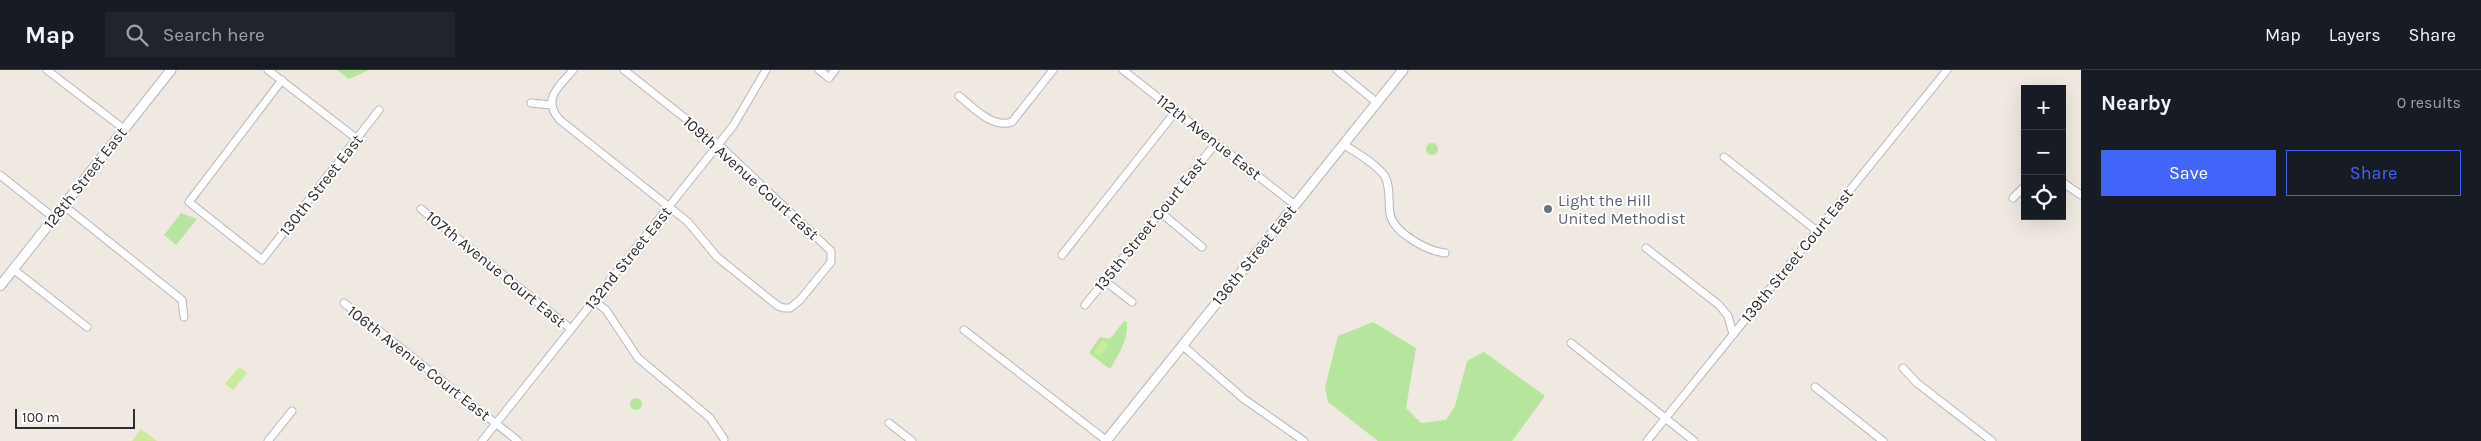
<!DOCTYPE html>
<html lang="en">
<head>
<meta charset="utf-8">
<style>
	:root { --surface:#171b24; --page:#20242c; --text:#f1f3f6; --muted:#9ea1a6; --line:#363941; --accent:#4264fb }
	body { margin:0; font-family:Karla,sans-serif; background:var(--page); color:var(--text) }
	.controls { position:absolute; right:15px; top:15px; display:grid; overflow:hidden; border-radius:0px; box-shadow:0 5px 20px #0002 }
	.controls button { width:45px; height:45px; display:grid; place-items:center; padding:0; border:0; border-bottom:1px solid var(--line); background:var(--surface); color:var(--text); font:25px sans-serif }
	.scale { position:absolute; left:15px; bottom:12px; width:120px; box-sizing:border-box; padding-left:5px; border:2px solid #2e2e2e; border-top:0; font-size:14px; line-height:18px; white-space:nowrap; color:#2e2e2e; -webkit-text-stroke:4px #fff; paint-order:stroke }
	.list { margin:0; padding:0; list-style:none }
	h2 { display:flex; justify-content:space-between; align-items:center; height:65px; margin:0; padding:0 20px; font-size:21px }
	h2 small { font-size:16px; font-weight:400; color:var(--muted) }
	.actions { display:flex; gap:10px; padding:15px 20px }
	.actions a { flex:1; padding:11px 0; border:1px solid var(--accent); border-radius:0px; text-align:center; font-size:18px; color:var(--accent) }
	.actions .main { background:var(--accent); color:#fff }
	.icon { flex:none; width:28px; height:28px; fill:none; stroke:currentColor; stroke-width:2; stroke-linecap:round; stroke-linejoin:round }
	.map { position:relative; flex:none; width:2081px; height:371px; overflow:hidden }
	header { display:flex; align-items:center; gap:30px; box-sizing:border-box; height:70px; padding:0 25px; background:var(--surface); border-bottom:1px solid var(--line) }
	header strong { font-size:24px }
	nav { display:flex; gap:28px; margin-inline-start:auto; font-size:18px }
	.search { width:350px; height:45px; background:var(--page); display:flex; align-items:center; gap:12px; box-sizing:border-box; padding:0 18px; border-radius:0px; color:var(--muted); font-size:19px }
	main { display:flex }
	aside { flex:1; background:var(--surface) }
	.map>svg:first-child { display:block }
	.green { fill:#b6e59e }
	.pitch { fill:#c9ec9a }
	.lines { fill:none; stroke-linecap:round; stroke-linejoin:round }
	.minor-casing { stroke:#b4b7c1; stroke-width:9 }
	.tertiary-casing { stroke:#b4b7c1; stroke-width:11 }
	.minor { stroke:#fff; stroke-width:7 }
	.tertiary { stroke:#fff; stroke-width:9 }
	.worship-dot { fill:#6b7280; stroke:#fff; stroke-width:2 }
	.labels { text-anchor:middle; dominant-baseline:central; stroke-width:4; stroke-linejoin:round; paint-order:stroke }
	.street-label { font-size:16px; fill:#2e2e2e; stroke:#fff }
	.worship-label { font-size:16px; fill:#5b616d; stroke:#fff; text-anchor:start }
</style>
</head>
<body>
<header>
<strong>Map</strong>
<div class="search"><svg class="icon" aria-label="search" viewBox="0 0 24 24"><circle cx="10" cy="10" r="6"/><path d="M15 15l6 6"/></svg>Search here</div>
<nav><a>Map</a><a>Layers</a><a>Share</a></nav>
</header>
<main>
<div class="map">
<svg width="2081" height="371" viewBox="0 0 2081 371">
	<rect width="100%" height="100%" fill="#efe9e1"/>
	<g class="green">
		<path d="M337,0H369L349,9Z"/>
		<circle cx="1432" cy="79" r="6"/>
		<path d="M181,143L197,149L176,175L164,165Z"/>
		<path d="M1124,251L1127,252C1128,271 1119,284 1110,299L1089,283L1100,267L1110,269Z"/>
		<path d="M1373,252L1416,278L1406,338L1421,353L1446,350L1455,336L1467,291L1484,282L1545,326L1512,371H1378L1328,332L1325,317L1338,266Z"/>
		<circle cx="636" cy="334" r="6"/>
	</g>
	<g class="pitch">
		<path d="M1102,270L1109,275L1100,287L1094,282Z"/>
		<path d="M239,297L247,303L233,320L225,314Z"/>
		<path d="M141,359L157,371H132Z"/>
	</g>
	<g class="lines">
		<defs>
			<g id="minor">
				<path d="M47,0L124,59"/>
				<path d="M268,0L357,69"/>
				<path d="M573,0C559,17 541,29 560,50L688,152L717,187L778,236L784,238H790L800,230L831,192V181L719,75L624,0"/>
				<path d="M819,0L829,8L835,0"/>
				<path d="M1123,0L1295,135"/>
				<path d="M1337,0L1376,32"/>
				<path d="M282,10L189,132L262,190L379,40"/>
				<path d="M959,26C973,37 992,59 1012,52L1053,0"/>
				<path d="M531,33L551,35"/>
				<path d="M1343,74C1356,83 1374,92 1384,105C1391,115 1388,132 1390,144C1394,163 1427,181 1445,183"/>
				<path d="M1724,87L1817,161"/>
				<path d="M0,105L54,148"/>
				<path d="M2062,112L2081,125"/>
				<path d="M2013,128L2025,116"/>
				<path d="M63,135L182,230L184,247"/>
				<path d="M421,139L571,259"/>
				<path d="M1160,142L1202,177"/>
				<path d="M1646,178L1719,235L1728,246L1733,264"/>
				<path d="M1062,185L1176,41"/>
				<path d="M13,199L87,257"/>
				<path d="M1105,211L1132,232"/>
				<path d="M594,231L606,240L638,288L710,348L724,369"/>
				<path d="M344,233L518,371"/>
				<path d="M1085,235L1216,73"/>
				<path d="M964,260L1107,371"/>
				<path d="M1571,273L1694,371"/>
				<path d="M1182,275L1244,329L1304,371"/>
				<path d="M1903,298L1917,313L1992,371"/>
				<path d="M1815,317L1883,371"/>
				<path d="M889,353L912,371"/>
				<path d="M268,371L292,341"/>
				<path d="M482,371L733,56L766,0"/>
				<path d="M1647,371L1947,0"/>
			</g>
			<g id="tertiary">
				<path d="M0,216L171,0"/>
				<path d="M1106,371L1403,0"/>
			</g>
		</defs>
		<use href="#minor" class="minor-casing"/>
		<use href="#tertiary" class="tertiary-casing"/>
		<use href="#minor" class="minor"/>
		<use href="#tertiary" class="tertiary"/>
	</g>
	<circle class="worship-dot" cx="1548" cy="139" r="5"/>
	<g class="labels">
		<g class="street-label">
			<text transform="translate(1209 67) rotate(38)">112th Avenue East</text>
			<text transform="translate(85 108) rotate(-52)">128th Street East</text>
			<text transform="translate(751 108) rotate(42)">109th Avenue Court East</text>
			<text transform="translate(321 115) rotate(-52)">130th Street East</text>
			<text transform="translate(1150 154) rotate(-51)">135th Street Court East</text>
			<text transform="translate(1254 185) rotate(-51)">136th Street East</text>
			<text transform="translate(1797 185) rotate(-51)">139th Street Court East</text>
			<text transform="translate(628 188) rotate(-51)">132nd Street East</text>
			<text transform="translate(496 199) rotate(39)">107th Avenue Court East</text>
			<text transform="translate(419 293) rotate(38)">106th Avenue Court East</text>
		</g>
		<g class="worship-label">
			<text x="1558" y="130">Light the Hill<tspan x="1558" dy="18">United Methodist</tspan></text>
		</g>
	</g>
</svg>
<div class="controls">
<button>+</button>
<button>−</button>
<button><svg class="icon" aria-label="locate" viewBox="0 0 24 24"><circle cx="12" cy="12" r="6"/><path d="M12 2v4M12 18v4M2 12h4M18 12h4"/></svg></button>
</div>
<div class="scale">100 m</div>
</div>
<aside>
<h2>Nearby<small>0 results</small></h2>
<ul class="list">
</ul>
<div class="actions"><a class="main">Save</a><a>Share</a></div>
</aside>
</main>
</body>
</html>
